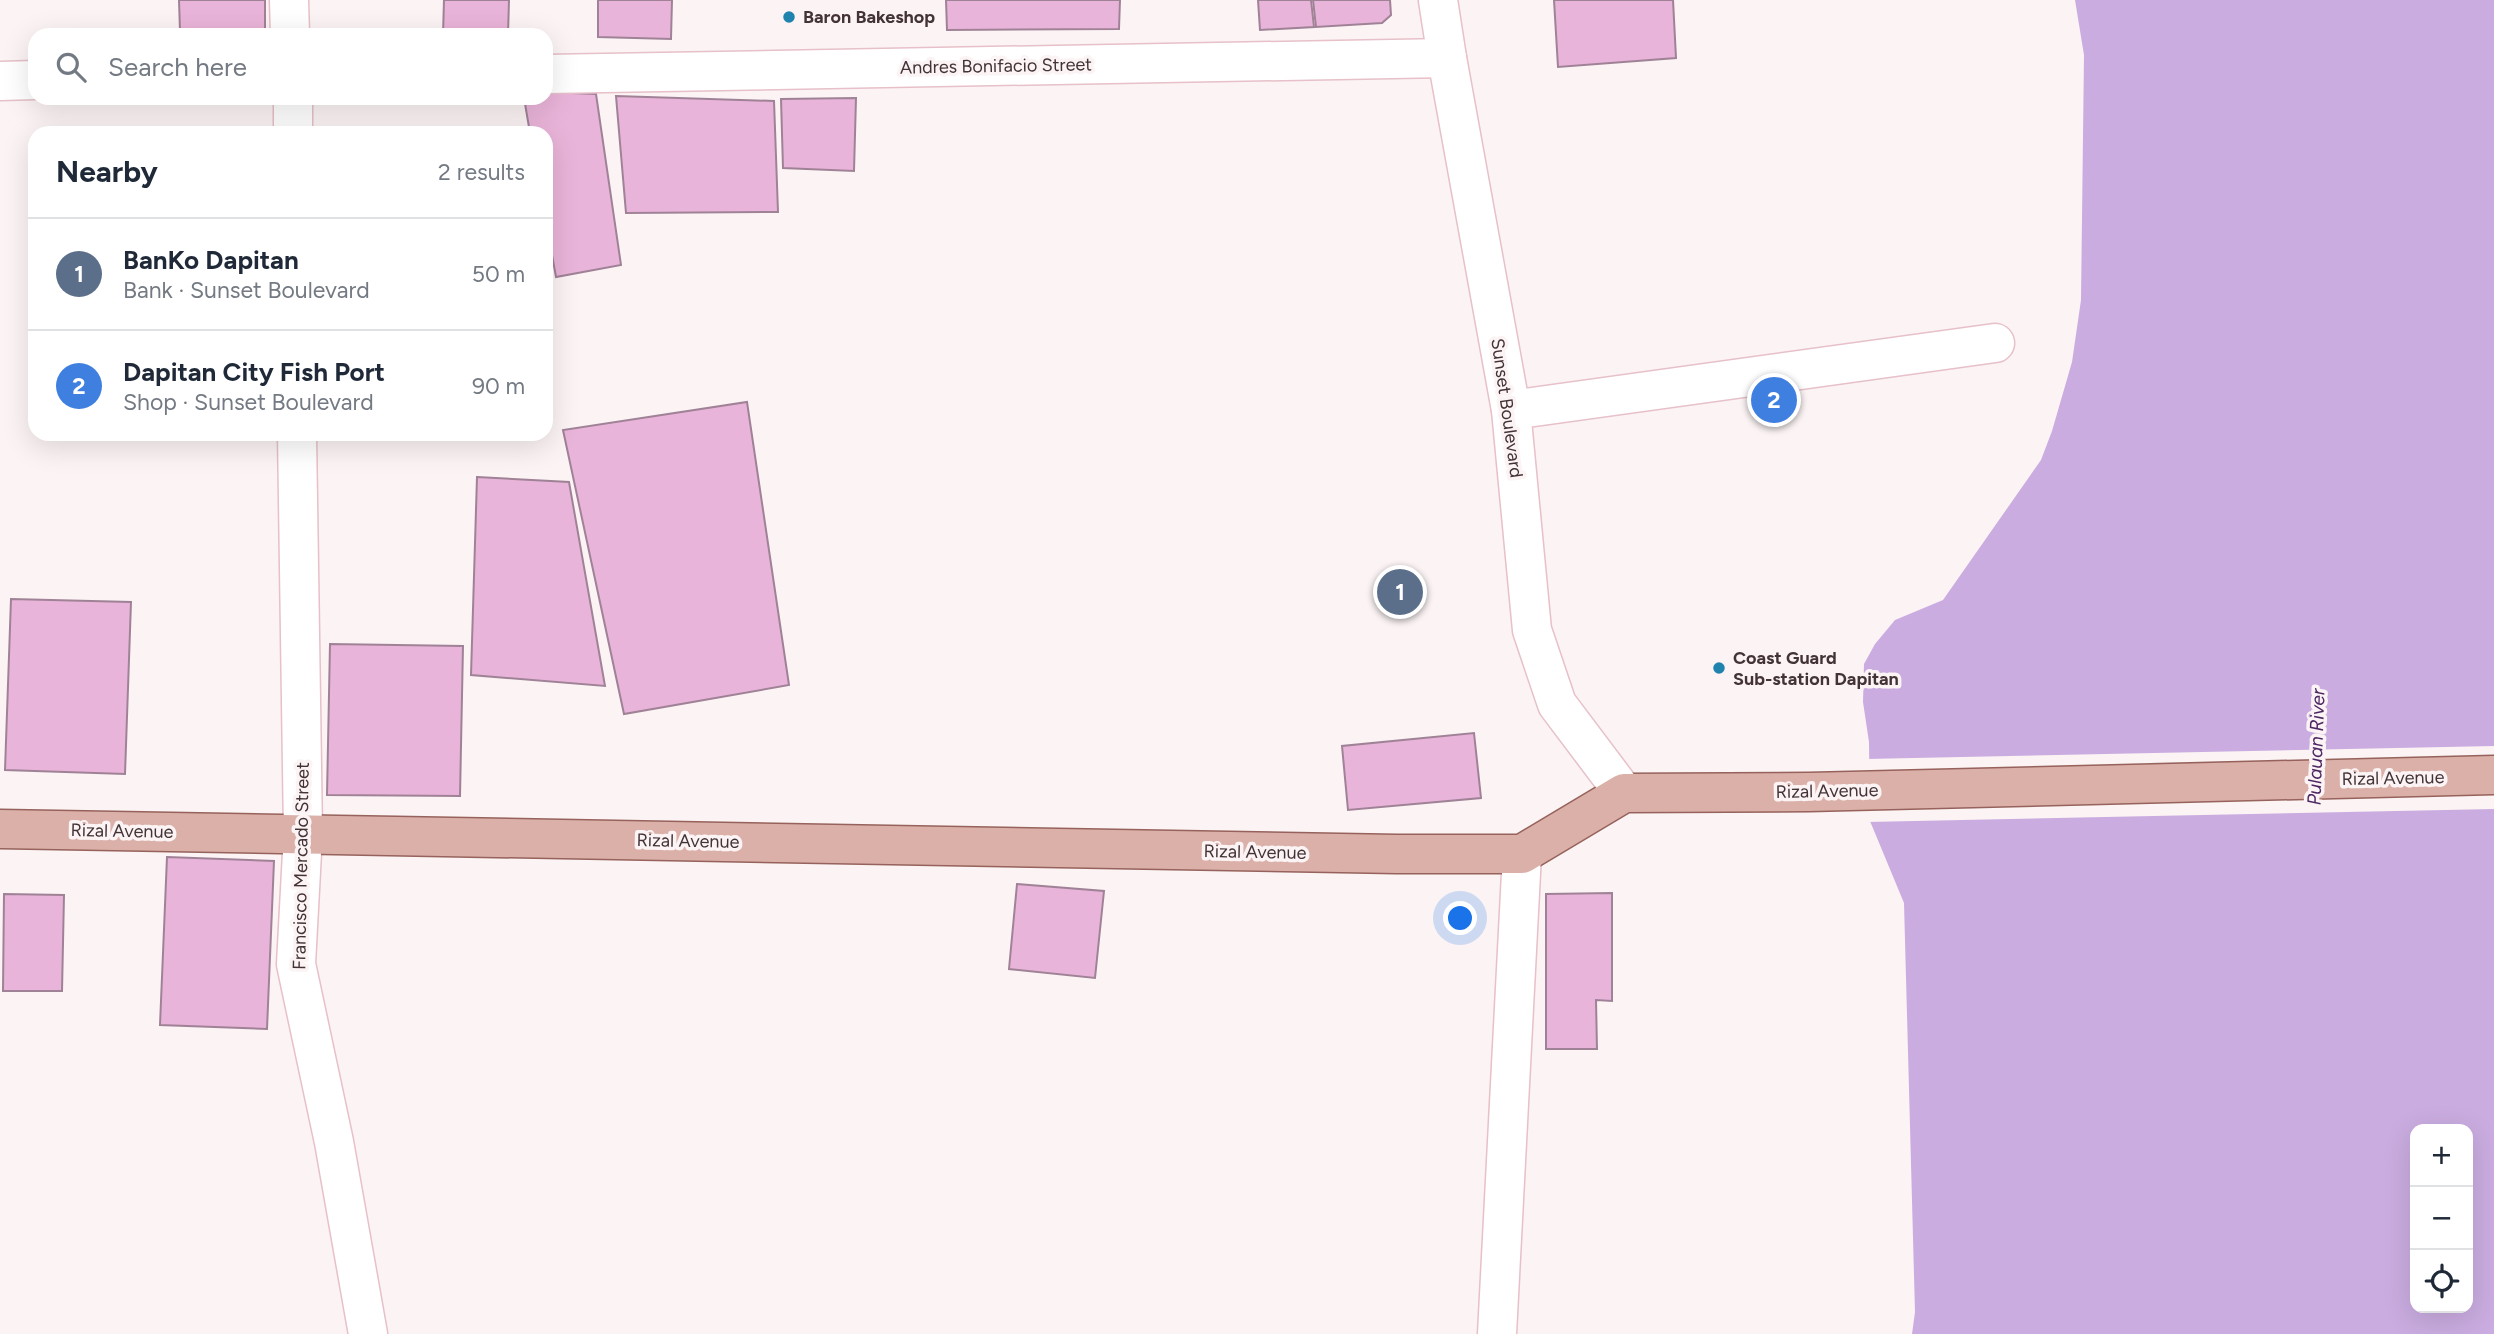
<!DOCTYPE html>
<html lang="en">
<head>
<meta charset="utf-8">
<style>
	:root { --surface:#fff; --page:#f2f2f3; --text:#1f2937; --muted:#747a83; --line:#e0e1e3; --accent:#0b8043 }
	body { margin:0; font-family:Figtree,sans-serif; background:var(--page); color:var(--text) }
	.controls { position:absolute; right:21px; bottom:21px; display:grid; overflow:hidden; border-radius:14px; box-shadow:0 7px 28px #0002 }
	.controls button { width:63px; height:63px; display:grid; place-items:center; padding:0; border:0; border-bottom:2px solid var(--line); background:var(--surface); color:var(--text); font:35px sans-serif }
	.you { position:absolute; left:1461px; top:919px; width:24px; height:24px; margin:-18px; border:5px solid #fff; border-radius:50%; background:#1a73e8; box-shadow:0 0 0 10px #1a73e833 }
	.badge { display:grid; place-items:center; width:46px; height:46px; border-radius:50%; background:var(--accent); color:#fff; font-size:23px; font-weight:700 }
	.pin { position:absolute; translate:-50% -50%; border:4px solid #fff; box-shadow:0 2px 7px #0006 }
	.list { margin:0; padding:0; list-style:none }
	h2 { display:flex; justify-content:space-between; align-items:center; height:91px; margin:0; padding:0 28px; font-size:30px }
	h2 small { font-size:23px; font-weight:400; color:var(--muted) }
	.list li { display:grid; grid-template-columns:46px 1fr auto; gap:21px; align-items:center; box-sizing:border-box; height:112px; padding:0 28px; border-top:2px solid var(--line) }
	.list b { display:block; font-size:26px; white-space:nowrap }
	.list p { margin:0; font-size:23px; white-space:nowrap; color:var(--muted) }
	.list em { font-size:23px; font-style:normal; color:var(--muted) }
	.icon { flex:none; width:38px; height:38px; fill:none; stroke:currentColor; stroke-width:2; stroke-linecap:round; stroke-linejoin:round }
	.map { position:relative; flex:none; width:2494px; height:1334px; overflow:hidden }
	.search { position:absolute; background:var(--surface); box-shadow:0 7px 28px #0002; left:28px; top:28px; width:525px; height:77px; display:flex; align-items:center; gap:18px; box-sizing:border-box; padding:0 24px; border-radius:21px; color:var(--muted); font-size:26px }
	.panel { position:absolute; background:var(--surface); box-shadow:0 7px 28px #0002; left:28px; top:126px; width:525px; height:315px; border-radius:21px }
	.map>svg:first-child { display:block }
	.water { fill:#caace0; fill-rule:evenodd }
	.pier { fill:#fbf3f4 }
	.building { fill:#e9b4d9; stroke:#a08297; stroke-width:2 }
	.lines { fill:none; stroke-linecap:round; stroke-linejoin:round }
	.minor-casing { stroke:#e7c0c9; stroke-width:41 }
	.major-casing { stroke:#96625b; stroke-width:41 }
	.minor { stroke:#fff; stroke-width:38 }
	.major { stroke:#dab0a9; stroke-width:38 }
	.poi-dot { fill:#1f83ad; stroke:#fbf3f4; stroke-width:2.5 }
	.labels { text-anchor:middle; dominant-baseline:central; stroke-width:7; stroke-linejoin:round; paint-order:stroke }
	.poi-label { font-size:18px; font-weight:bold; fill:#433337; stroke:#fbf3f4; text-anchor:start }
	.street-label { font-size:18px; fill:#433337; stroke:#fbf3f4 }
	.water-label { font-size:19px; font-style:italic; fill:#4c2663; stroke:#fbf3f4 }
</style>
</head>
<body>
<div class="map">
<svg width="2494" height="1334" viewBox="0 0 2494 1334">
	<rect width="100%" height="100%" fill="#fbf3f4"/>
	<path class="water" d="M2075,0H2494V1334H1912L1915,1312L1904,903L1870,821L1869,742L1863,702L1864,664L1875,644L1895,620L1943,600L2041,460L2052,431L2072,362L2081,300L2084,55ZM2415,1129H2468V1308H2415Z"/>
	<path class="pier" d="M2494,746V809L1867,822V821L1866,759Z"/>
	<g class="building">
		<path d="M179,0H265V32L180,31Z"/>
		<path d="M444,0H509L508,35H443Z"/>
		<path d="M598,0H672L671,39L598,37Z"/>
		<path d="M946,0H1120L1119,29L947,30Z"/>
		<path d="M1258,0H1311L1314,27L1260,30Z"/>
		<path d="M1313,0H1390L1391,15L1382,23L1316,27Z"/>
		<path d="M1554,0H1673L1676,58L1558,67Z"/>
		<path d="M546,92L596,94L621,265L556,277L546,222V133H530L524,98H546Z"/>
		<path d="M616,96L774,101L778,212L626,213Z"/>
		<path d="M856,98L854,171L783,168L781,99Z"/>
		<path d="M747,402L789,685L624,714L563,430Z"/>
		<path d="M477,477L569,482L605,686L471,675Z"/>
		<path d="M11,599L131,602L125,774L5,770Z"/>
		<path d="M330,644L463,646L460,796L327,795Z"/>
		<path d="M1474,733L1481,798L1348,810L1342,746Z"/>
		<path d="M167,857L274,861L267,1029L160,1025Z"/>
		<path d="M1017,884L1104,891L1095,978L1009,969Z"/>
		<path d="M1612,893V1001L1596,1000L1597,1049H1546V894Z"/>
		<path d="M4,894L64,895L62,991H3Z"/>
	</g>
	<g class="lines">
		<defs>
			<g id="minor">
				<path d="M289,0L290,35"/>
				<path d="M1438,0L1447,58L1511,410L1532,630L1557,704L1624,793"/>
				<path d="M546,74L1447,58"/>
				<path d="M0,81L35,80"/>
				<path d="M293,98V133"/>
				<path d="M1511,410L1995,343"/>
				<path d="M297,434L303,834L296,964L334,1142L368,1334"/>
				<path d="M1497,1334L1522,854"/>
			</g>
			<path id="major" d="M0,829L1397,854H1522L1624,793L1809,792L2494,775"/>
		</defs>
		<use href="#minor" class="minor-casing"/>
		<use href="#major" class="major-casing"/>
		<use href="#minor" class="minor"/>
		<use href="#major" class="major"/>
	</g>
	<g class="poi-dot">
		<circle cx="789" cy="17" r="7"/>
		<circle cx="1719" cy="668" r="7"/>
	</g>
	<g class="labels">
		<g class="poi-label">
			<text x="803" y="17">Baron Bakeshop</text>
			<text x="1733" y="658">Coast Guard<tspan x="1733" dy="21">Sub-station Dapitan</tspan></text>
		</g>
		<g class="street-label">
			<text transform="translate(996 66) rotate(-1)">Andres Bonifacio Street</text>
			<text transform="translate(1507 408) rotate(82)">Sunset Boulevard</text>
			<text transform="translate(2393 778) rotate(-1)">Rizal Avenue</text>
			<text transform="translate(1827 791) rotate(-1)">Rizal Avenue</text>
			<text transform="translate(122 831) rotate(1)">Rizal Avenue</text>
			<text transform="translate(688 841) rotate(1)">Rizal Avenue</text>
			<text transform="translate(1255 852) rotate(1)">Rizal Avenue</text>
			<text transform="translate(301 866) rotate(-89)">Francisco Mercado Street</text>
		</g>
		<g class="water-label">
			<text transform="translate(2316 747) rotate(-88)">Pulauan River</text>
		</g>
	</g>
</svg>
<div class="controls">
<button>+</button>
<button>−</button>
<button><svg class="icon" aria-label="locate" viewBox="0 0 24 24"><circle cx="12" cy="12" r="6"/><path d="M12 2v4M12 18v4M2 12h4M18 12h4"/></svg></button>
</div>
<div class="you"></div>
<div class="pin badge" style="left:1400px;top:592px;background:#5c6f8a">1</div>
<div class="pin badge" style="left:1774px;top:400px;background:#3f7fe0">2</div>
<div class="search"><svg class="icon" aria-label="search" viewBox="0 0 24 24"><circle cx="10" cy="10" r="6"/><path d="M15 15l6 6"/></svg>Search here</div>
<section class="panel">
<h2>Nearby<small>2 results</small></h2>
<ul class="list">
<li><span class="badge" style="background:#5c6f8a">1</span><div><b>BanKo Dapitan</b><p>Bank · Sunset Boulevard</p></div><em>50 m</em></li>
<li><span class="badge" style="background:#3f7fe0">2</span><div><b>Dapitan City Fish Port</b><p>Shop · Sunset Boulevard</p></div><em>90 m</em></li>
</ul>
</section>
</div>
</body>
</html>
